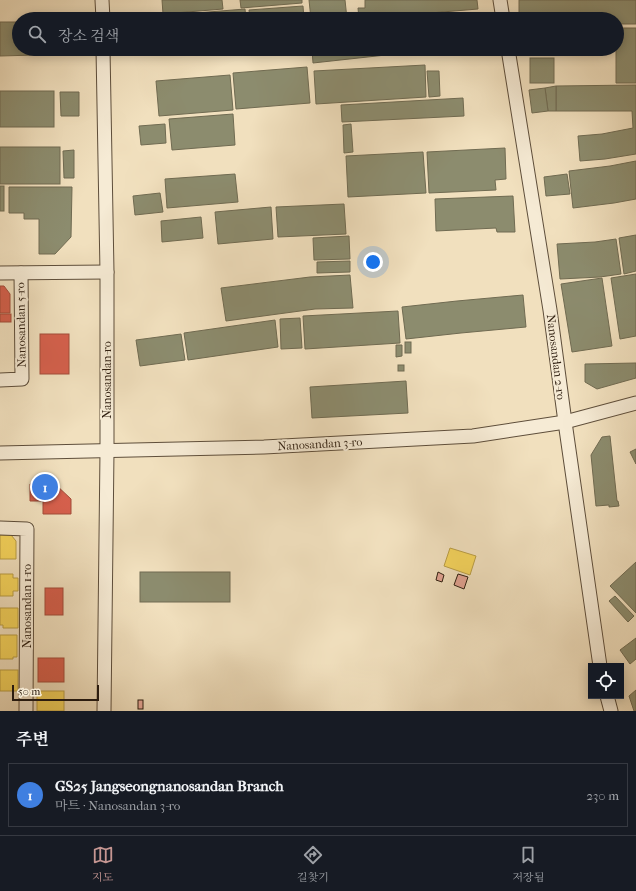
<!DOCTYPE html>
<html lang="ko">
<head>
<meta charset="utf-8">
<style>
	:root { --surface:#171b24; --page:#242831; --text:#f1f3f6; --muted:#9ea1a6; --line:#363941; --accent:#c59692 }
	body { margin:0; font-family:"IM FELL French Canon","Noto Serif KR",serif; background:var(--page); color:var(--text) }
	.controls { position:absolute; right:12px; bottom:12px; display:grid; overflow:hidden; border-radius:0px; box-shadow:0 2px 10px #0003 }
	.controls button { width:36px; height:36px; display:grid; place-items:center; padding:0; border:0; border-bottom:1px solid var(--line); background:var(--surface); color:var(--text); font:20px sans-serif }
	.scale { position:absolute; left:12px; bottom:10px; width:87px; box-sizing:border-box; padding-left:4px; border:2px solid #2d1d0f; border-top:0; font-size:11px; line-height:14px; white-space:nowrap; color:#2d1d0f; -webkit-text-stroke:3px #f6ebd5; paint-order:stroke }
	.you { position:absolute; left:373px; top:262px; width:14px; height:14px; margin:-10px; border:3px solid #fff; border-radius:50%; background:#1a73e8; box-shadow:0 0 0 6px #1a73e833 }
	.badge { display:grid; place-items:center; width:26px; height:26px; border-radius:50%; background:var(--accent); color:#fff; font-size:13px; font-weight:700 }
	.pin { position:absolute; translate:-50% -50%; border:2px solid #fff; box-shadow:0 1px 4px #0006 }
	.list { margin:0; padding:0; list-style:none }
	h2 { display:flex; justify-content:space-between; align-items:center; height:52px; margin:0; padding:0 16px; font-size:17px }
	h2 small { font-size:13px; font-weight:400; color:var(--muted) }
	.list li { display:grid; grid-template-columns:26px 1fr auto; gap:12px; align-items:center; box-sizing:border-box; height:64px; margin:0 8px 8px; padding:0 8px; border:1px solid var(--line); border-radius:0px }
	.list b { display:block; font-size:15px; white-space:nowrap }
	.list p { margin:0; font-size:13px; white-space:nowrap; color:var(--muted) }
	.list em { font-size:13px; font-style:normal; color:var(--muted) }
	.icon { flex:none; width:22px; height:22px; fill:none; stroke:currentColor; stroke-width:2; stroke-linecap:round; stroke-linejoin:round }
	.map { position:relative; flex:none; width:636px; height:711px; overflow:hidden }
	.search { position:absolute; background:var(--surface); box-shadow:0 2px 10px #0003; left:12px; right:12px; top:12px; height:44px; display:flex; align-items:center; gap:10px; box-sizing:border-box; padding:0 14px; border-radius:22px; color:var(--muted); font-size:15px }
	.sheet { height:124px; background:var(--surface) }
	nav { display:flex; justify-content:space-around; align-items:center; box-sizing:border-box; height:56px; border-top:1px solid var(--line); background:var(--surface); font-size:11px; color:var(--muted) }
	nav a { display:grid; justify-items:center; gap:2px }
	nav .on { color:var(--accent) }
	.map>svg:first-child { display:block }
	.homes { fill:#f6d55c; stroke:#ba9e45 }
	.shops { fill:#d6604d; stroke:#a34c3a }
	.industry { fill:#8c8c6e; stroke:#706b52 }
	.building { fill:#e4a494; stroke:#2d1d0f }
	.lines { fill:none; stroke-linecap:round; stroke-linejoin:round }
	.minor-casing { stroke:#5e4e3b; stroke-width:15 }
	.minor { stroke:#f6ebd5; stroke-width:13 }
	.labels { text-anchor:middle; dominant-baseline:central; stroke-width:4; stroke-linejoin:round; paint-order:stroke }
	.street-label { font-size:12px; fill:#2d1d0f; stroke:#f6ebd5 }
</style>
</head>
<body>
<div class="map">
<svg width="636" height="711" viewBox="0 0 636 711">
	<rect width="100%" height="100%" fill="#f1e0be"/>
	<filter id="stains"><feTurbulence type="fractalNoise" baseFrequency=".005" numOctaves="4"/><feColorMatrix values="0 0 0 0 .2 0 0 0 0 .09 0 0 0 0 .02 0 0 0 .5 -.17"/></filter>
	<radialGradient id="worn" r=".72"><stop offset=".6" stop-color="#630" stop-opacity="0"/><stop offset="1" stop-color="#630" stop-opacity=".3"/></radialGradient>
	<g class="homes">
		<path d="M0,535H11L16,541V559H0Z"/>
		<path d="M450,548L476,556L470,575L444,566Z"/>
		<path d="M0,574H13V578H18V591H13V596H0Z"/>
		<path d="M0,608H18V628H3V625H0Z"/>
		<path d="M0,635H17V657H13V659H0Z"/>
		<rect x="0" y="670" width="18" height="21"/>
		<rect x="37" y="691" width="27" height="20"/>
	</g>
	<g class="shops">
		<path d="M0,286H4L10,294V313H0Z"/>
		<rect x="0" y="314" width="11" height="8"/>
		<rect x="40" y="334" width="29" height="40"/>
		<path d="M30,484H55L71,499V514H43V501H30Z"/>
		<rect x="45" y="588" width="18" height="27"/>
		<rect x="38" y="658" width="26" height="24"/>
	</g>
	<g class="industry">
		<path d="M162,0H222L223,9L163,14Z"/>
		<path d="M240,0H302V3L241,8Z"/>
		<path d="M309,0H345L347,19H311Z"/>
		<path d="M365,0H477L478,9L359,19L358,8H365Z"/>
		<path d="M519,0H636V24H617V19H519Z"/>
		<path d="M303,6L304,19H250L249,10Z"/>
		<path d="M245,9L246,19H160V16Z"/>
		<path d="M484,13V19H430V18Z"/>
		<path d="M418,16V19H384Z"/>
		<path d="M0,22H19V49H36V55L0,56Z"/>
		<path d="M617,28H636V83H616V49H617Z"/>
		<path d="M41,49H74V54L41,55Z"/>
		<path d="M163,49H235L163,55Z"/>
		<path d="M312,49H421L422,51L313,63Z"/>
		<rect x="530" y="58" width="24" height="25"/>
		<path d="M425,65L426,97L316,104L314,71Z"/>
		<path d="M307,67L310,103L236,109L233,73Z"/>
		<path d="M427,71H439L440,96L429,97Z"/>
		<path d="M230,75L233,110L159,116L156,81Z"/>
		<path d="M636,85V154L605,159L580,161L578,136L602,134L633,128L632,111H556V86Z"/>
		<path d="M556,86V111H548L545,88Z"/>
		<path d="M545,88L548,111L532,113L529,90Z"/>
		<rect x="0" y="91" width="54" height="36"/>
		<path d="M60,92H79V116H61Z"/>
		<path d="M463,98L464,116L342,122L341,105Z"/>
		<path d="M233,114L235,145L172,150L169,119Z"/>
		<path d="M165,124L166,143L141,145L139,126Z"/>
		<path d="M351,124L353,152L344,153L343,125Z"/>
		<rect x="0" y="147" width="60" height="37"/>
		<path d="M505,148L506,179L495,180L496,190L429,193L427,152Z"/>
		<path d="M74,150V178H64L63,151Z"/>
		<path d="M423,152L426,193L348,197L346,156Z"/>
		<path d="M636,161V199L614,203L573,208L569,171L610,166Z"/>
		<path d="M235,174L238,202L167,208L165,179Z"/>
		<path d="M567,174L570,194L546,196L544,177Z"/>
		<rect x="0" y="186" width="4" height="25"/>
		<path d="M9,187H72L71,237L55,254H39V219H24V213H9Z"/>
		<path d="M160,193L163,212L135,215L133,196Z"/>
		<path d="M513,196L515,232H497L496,228L436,231L435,199Z"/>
		<path d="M344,204L346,234L278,237L276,207Z"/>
		<path d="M271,207L273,239L218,244L215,212Z"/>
		<path d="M201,217L203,238L162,242L161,221Z"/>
		<path d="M636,235V271L624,274L619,238Z"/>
		<path d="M349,236L350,259L314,260L313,238Z"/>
		<path d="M616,239L621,274L600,277L560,279L557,244L595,242Z"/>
		<path d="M350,261V272L317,273V262Z"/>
		<path d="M636,274V336L620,339L611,278Z"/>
		<path d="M350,275L353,308L315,309L226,321L221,288L310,277Z"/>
		<path d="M602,278L612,346L572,352L561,284Z"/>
		<path d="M523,295L526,327L461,333L406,339L402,307L457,301Z"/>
		<path d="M398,311L400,343L305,349L303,316Z"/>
		<path d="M300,318L302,348L281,349L280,319Z"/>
		<path d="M275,320L278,347L188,360L184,333Z"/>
		<path d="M181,334L185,360L140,366L136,340Z"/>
		<rect x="405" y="342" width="6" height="11"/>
		<path d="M396,345H402V356L396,357Z"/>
		<path d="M636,363V378L597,389L585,382V364Z"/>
		<rect x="398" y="365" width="6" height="6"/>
		<path d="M406,381L408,413L312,418L310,387Z"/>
		<path d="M610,436L617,501H618L619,506L609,507V505L596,506L591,455L602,437Z"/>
		<path d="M636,449V464L630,452Z"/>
		<path d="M636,562V613L610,586Z"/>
		<rect x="140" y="572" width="90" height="30"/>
		<path d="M615,596L634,616L628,622L609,601Z"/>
		<path d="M636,638V659L630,664L620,650Z"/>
		<path d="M636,690V711H634L629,696Z"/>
	</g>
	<g class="building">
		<path d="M438,572L444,575L442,582L436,580Z"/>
		<path d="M458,574L468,577L464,589L454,585Z"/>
		<rect x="138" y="700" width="5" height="9"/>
	</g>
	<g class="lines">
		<defs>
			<g id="minor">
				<path d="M102,0L103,19"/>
				<path d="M500,0L503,19"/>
				<path d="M103,49L107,272V451L104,711"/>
				<path d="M508,49L550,310L565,422L600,666"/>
				<path d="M0,273L107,272"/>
				<path d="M0,380L22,379L21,273"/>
				<path d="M0,453L264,447L473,436L565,422L636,403"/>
				<path d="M0,528L27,529L26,711"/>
				<path d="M607,696L611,711"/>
			</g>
		</defs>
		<use href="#minor" class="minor-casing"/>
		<use href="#minor" class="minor"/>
	</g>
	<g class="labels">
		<g class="street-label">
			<text transform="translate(21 325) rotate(-91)">Nanosandan 5-ro</text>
			<text transform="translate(556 357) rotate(83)">Nanosandan 2-ro</text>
			<text transform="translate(107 380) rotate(-90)">Nanosandan-ro</text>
			<text transform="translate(320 444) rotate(-3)">Nanosandan 3-ro</text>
			<text transform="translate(27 606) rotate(-90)">Nanosandan 1-ro</text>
		</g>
	</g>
	<rect width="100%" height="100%" filter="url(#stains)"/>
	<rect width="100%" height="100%" fill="url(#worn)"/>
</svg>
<div class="controls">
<button><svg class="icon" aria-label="locate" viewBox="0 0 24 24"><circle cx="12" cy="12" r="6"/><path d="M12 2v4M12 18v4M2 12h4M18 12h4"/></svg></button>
</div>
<div class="scale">50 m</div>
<div class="you"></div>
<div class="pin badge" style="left:45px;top:487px;background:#3f7fe0">1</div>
<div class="search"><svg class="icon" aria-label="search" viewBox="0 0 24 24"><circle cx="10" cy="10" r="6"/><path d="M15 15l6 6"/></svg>장소 검색</div>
</div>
<section class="sheet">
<h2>주변<small></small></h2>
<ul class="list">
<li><span class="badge" style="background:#3f7fe0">1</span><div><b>GS25 Jangseongnanosandan Branch</b><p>마트 · Nanosandan 3-ro</p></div><em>230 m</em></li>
</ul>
</section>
<nav>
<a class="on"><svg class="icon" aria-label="map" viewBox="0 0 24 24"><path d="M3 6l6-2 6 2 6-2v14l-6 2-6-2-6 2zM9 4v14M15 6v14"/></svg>지도</a>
<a><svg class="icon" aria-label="directions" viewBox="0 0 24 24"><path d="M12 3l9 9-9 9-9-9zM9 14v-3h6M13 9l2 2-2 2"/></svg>길찾기</a>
<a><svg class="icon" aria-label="saved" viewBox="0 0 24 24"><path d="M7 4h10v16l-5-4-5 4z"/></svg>저장됨</a>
</nav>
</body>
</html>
